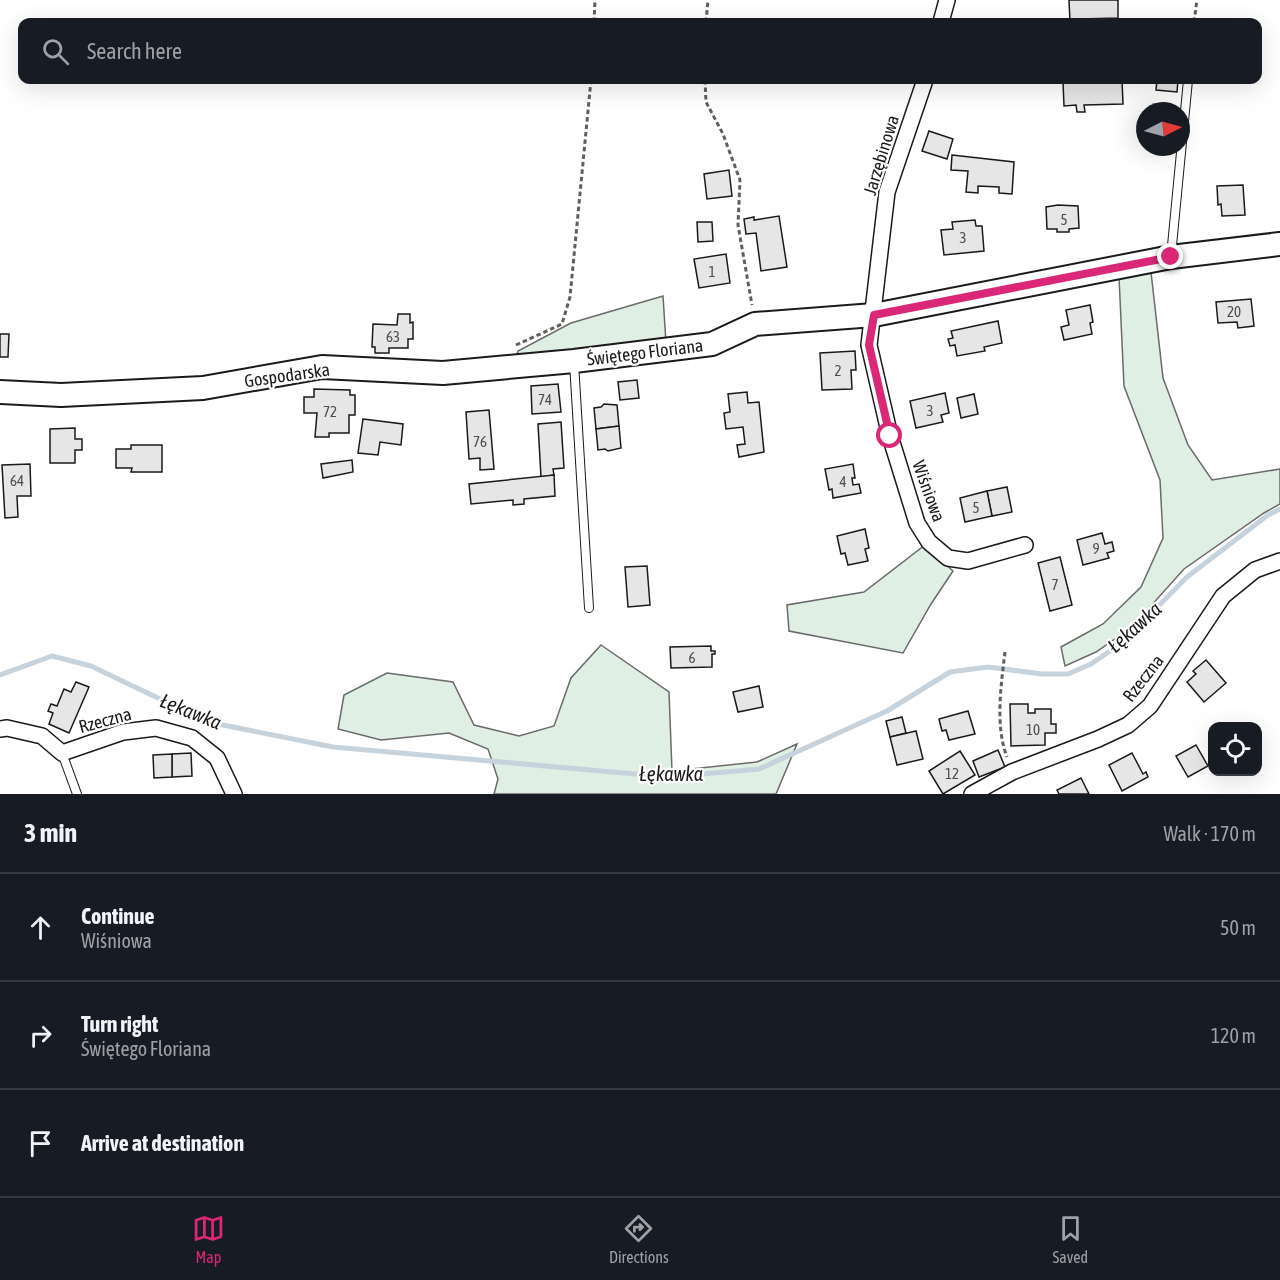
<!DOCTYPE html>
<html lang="en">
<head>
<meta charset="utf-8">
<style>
	:root { --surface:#171b24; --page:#20242c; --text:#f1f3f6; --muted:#9ea1a6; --line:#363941; --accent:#db2777 }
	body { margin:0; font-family:"Asap Condensed",sans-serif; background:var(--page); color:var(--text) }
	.controls { position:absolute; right:18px; bottom:18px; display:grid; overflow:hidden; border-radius:12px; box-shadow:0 6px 24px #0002 }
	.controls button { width:54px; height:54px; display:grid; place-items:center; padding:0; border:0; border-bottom:2px solid var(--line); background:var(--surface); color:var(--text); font:30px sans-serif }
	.compass { position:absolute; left:1136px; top:102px; width:54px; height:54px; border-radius:50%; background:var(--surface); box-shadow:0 6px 24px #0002; rotate:84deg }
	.stop { position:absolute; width:18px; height:18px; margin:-14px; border:4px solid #db2777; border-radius:50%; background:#fff }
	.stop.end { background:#db2777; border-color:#fff; box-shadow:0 2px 6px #0008 }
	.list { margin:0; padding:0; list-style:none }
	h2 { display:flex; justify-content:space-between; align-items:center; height:78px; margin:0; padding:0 24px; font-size:26px }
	h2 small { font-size:20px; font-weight:400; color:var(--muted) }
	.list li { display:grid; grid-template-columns:39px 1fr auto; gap:18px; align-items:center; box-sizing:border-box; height:108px; padding:0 24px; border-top:2px solid var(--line) }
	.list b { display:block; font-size:22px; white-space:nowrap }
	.list p { margin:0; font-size:20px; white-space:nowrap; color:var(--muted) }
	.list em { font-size:20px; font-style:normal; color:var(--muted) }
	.icon { flex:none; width:33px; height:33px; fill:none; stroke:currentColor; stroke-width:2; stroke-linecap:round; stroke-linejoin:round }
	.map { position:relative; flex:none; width:1280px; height:794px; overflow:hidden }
	.search { position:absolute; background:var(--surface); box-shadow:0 6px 24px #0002; left:18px; right:18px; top:18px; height:66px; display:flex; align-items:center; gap:15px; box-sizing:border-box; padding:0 21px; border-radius:12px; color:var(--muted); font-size:22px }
	.sheet { height:402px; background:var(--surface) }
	nav { display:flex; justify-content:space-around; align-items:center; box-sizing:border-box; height:84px; border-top:2px solid var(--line); background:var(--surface); font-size:16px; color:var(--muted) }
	nav a { display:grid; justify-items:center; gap:3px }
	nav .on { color:var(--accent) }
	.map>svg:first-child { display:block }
	.green { fill:#e0efe3; stroke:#6a6a6a; stroke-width:1.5 }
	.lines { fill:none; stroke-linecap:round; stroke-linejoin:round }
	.stream { stroke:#c6d2dc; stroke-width:5 }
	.building { fill:#e6e6e6; stroke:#1a1a1a; stroke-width:1.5 }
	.lane-casing { stroke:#1a1a1a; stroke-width:10 }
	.street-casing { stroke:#1a1a1a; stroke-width:18 }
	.secondary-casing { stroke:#1a1a1a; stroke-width:26 }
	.path { stroke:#5f5f5f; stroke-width:3; stroke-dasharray:4.5 3; stroke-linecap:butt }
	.lane { stroke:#fff; stroke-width:8 }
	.street { stroke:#fff; stroke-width:15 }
	.secondary { stroke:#fff; stroke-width:22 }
	.route { stroke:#db2777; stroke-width:8 }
	.labels { text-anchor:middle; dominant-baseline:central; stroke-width:4.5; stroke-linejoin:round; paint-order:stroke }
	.number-label { font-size:15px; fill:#4d4d4d }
	.street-label { font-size:18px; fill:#1a1a1a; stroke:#fff }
	.water-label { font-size:20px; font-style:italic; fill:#1a1a1a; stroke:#fff }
</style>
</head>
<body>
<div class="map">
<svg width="1280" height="794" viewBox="0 0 1280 794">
	<rect width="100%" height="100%" fill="#fff"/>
	<g class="green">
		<path d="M1151,272L1163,378L1188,445L1212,480L1280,469V504L1264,513L1184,569L1132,627L1096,652L1065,666L1061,647L1103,624L1141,587L1163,538L1160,480L1124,386L1119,277Z"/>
		<path d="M663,296L666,343L515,361L518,351L571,323Z"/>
		<path d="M925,545L953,571L931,604L903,653L789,631L787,605L864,592Z"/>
		<path d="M601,645L669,692L672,771L757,762L797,744L776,794H494L498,779L488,749L449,733L381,740L338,729L344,695L387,673L453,682L474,725L519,736L554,726L571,678Z"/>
	</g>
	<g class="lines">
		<path class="stream" d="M0,675L52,656L91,666L208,722L333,747L669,777L759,769L887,711L950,672L988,667L1042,674H1068L1091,664L1123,642L1187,577L1268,515L1280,509"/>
	</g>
	<g class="building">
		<path d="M1069,0H1118V18L1082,19V22H1070Z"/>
		<path d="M1122,80L1123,104L1084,105L1085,112H1077L1076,105L1064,106L1063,82Z"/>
		<path d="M1157,80H1178L1177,92L1156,90Z"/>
		<path d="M929,131L953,139L947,159L922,151Z"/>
		<path d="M952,155L1014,162L1012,194L999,193V187L978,186V193L966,192L968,171L951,170Z"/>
		<path d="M729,170L732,196L707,199L704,174Z"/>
		<path d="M1243,185L1245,215L1222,216L1221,204L1218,205L1217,186Z"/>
		<path d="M1058,205L1078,206L1079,228L1069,229V232H1057V229H1047L1046,207Z"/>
		<path d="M779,216L787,267L761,271L756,233L746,234L744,219L754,217V220Z"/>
		<path d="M975,220L976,226H982L984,251L944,255L941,230L953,229L952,222Z"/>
		<path d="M697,222H712L713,241L698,242Z"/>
		<path d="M726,254L730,283L699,288L694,259Z"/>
		<path d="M1251,299L1254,326L1238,328L1237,322L1218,323L1216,302Z"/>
		<path d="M1090,305L1093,322L1090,323L1092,334L1064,340L1061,327L1069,325L1066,310Z"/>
		<path d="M398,314H410V323L413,322V339H408V348H389V353H375V347H372L373,324L397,325Z"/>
		<path d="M998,321L1002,343L984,347L985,351L957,356L955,345L950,346L948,339L953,338L951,331Z"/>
		<path d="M0,334H9L8,357H0Z"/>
		<path d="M855,351L856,370H851L852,389L822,390L820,353Z"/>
		<path d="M637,380L639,398L620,400L618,382Z"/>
		<path d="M558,384L561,412L532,414L531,386Z"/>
		<path d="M314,389L350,390V395H355V415H349V433H329V437H315L317,413H304V397H314Z"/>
		<path d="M747,392L748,403L759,402L764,452L739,457L737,445L745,444L743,427L726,429L724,413L730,412L728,394Z"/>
		<path d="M945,393L949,413L941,415L943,422L916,428L910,401Z"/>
		<path d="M974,394L978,414L961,418L957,398Z"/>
		<path d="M604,404L617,405L619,426L596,429L594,408L601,407Z"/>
		<path d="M489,410L494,469L480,470V458L469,459L466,412Z"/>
		<path d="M363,419L403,424L401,445L380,442L378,455L358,453Z"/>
		<path d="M561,422L564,468L553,469L554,475L541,477L538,424Z"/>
		<path d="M619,426L621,448L608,451L605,449L598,450L596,429Z"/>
		<path d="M75,428V439H82V450H75V463H50V429Z"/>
		<path d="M131,445H162V472H131L132,468H116V449H131Z"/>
		<path d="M352,460L353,472L323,478L321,464Z"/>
		<path d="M30,464L31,496H17L18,517L5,518L2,465Z"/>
		<path d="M853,464L855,478H852L853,485L859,484L861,493L833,498L832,489L829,490L825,469Z"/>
		<path d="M554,475L555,496L524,499V504L513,505V500L471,504L469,484Z"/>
		<path d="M1007,487L1012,512L992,516L987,491Z"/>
		<path d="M987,491L992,516L965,522L960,498Z"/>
		<path d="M865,529L869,548L865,549L868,561L848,565L845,553L841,554L837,536Z"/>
		<path d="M1102,533L1105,544L1112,542L1114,551L1107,553L1109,558L1083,565L1077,540Z"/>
		<path d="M1060,557L1072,605L1050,611L1038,563Z"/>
		<path d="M647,566L650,605L628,607L625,567Z"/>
		<path d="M711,646V651H715V654H712V667L671,668L670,647Z"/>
		<path d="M1206,660L1226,683L1204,702L1187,682L1196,674L1193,671Z"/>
		<path d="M76,682L89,687L69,733L49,724L53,713L48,711L51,704L57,706L64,689L71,692Z"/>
		<path d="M759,686L763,707L738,712L733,692Z"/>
		<path d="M1010,704H1028V713H1035V709H1051V724H1056V733H1045V745L1011,746Z"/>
		<path d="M968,711L975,734L949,740L946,730L942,731L939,719Z"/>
		<path d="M902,717L906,733L890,737L886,721Z"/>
		<path d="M916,731L923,759L897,765L890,737Z"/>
		<path d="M1196,745L1208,766L1188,777L1176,756Z"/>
		<path d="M998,750L1005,767L979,777L973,761Z"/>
		<path d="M960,751L975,775L943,794L929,771Z"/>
		<path d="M191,753L192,776L172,777V754Z"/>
		<path d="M1132,753L1143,774L1146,772L1148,777L1122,791L1109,765Z"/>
		<path d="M172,754V777L154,778L153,755Z"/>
		<path d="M1081,778L1089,794H1059L1057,790Z"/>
	</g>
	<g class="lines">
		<defs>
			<g id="lane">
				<path d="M1171,256L1188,80"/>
				<path d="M574,363L589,608"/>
				<path d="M62,753L77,794"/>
			</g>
			<g id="street">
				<path d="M941,22L947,0"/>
				<path d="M925,80L887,192L869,345L890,436L917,523L929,542L948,558L968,561L1025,545"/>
				<path d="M0,729L7,728L42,736L62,753L123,732L156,728L192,738L217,758L234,794"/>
				<path d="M972,794L1012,772L1098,739L1128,725L1150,706L1223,596L1255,570L1280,561"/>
			</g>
			<path id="secondary" d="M0,392L61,395L203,388L322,367L443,373L574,361L712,344L755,324L874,315L1171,257L1280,244"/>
		</defs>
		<use href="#lane" class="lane-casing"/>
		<use href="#street" class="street-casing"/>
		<use href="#secondary" class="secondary-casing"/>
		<g class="path">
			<path d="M594,22L595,0"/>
			<path d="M706,22L708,0"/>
			<path d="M1194,22L1197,0"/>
			<path d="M705,80L706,102L723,134L740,180L738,225L752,305"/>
			<path d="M516,345L562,324L570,297L591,80"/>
			<path d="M1005,652C1001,685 995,726 1007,757"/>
		</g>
		<use href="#lane" class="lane"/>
		<use href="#street" class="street"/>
		<use href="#secondary" class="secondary"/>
	</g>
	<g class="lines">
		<path class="route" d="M890,436L869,345L874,315L1171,257"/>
	</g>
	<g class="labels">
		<g class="number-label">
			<text x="1064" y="219">5</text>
			<text x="963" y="237">3</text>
			<text x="712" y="271">1</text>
			<text x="1234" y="311">20</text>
			<text x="393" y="336">63</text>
			<text x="838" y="370">2</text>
			<text x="545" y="399">74</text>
			<text x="930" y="410">3</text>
			<text x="330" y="411">72</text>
			<text x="480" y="441">76</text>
			<text x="17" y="480">64</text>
			<text x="843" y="481">4</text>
			<text x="976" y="507">5</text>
			<text x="1096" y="548">9</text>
			<text x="1055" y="584">7</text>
			<text x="692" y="657">6</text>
			<text x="1033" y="729">10</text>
			<text x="952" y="773">12</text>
		</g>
		<g class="street-label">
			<text transform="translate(881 155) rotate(-73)">Jarzębinowa</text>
			<text transform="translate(645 352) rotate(-7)">Świętego Floriana</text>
			<text transform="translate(287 375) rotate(-8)">Gospodarska</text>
			<text transform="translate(929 491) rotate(70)">Wiśniowa</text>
			<text transform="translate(1143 678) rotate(-52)">Rzeczna</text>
			<text transform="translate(105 720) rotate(-15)">Rzeczna</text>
		</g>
		<g class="water-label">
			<text transform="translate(1134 627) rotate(-42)">Łękawka</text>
			<text transform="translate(191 711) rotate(22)">Łękawka</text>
			<text x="671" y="773">Łękawka</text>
		</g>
	</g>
</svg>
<div class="controls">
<button><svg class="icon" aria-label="locate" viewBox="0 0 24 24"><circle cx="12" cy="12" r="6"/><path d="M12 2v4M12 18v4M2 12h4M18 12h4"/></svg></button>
</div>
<svg class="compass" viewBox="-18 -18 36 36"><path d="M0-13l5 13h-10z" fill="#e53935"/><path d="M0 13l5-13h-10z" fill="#9ea1a6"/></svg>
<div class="stop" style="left:890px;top:436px"></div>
<div class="stop end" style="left:1171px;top:257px"></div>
<div class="search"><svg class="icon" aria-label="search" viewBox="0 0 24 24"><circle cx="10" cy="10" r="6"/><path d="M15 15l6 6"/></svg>Search here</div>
</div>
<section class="sheet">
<h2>3 min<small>Walk · 170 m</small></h2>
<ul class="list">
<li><svg class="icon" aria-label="ahead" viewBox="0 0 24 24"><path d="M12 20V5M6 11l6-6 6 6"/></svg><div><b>Continue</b><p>Wiśniowa</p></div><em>50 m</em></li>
<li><svg class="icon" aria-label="right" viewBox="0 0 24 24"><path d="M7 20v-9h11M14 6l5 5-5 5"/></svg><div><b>Turn right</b><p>Świętego Floriana</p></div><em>120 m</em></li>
<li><svg class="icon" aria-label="arrive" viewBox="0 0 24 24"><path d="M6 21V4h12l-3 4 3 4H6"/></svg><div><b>Arrive at destination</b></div></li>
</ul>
</section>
<nav>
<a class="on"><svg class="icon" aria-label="map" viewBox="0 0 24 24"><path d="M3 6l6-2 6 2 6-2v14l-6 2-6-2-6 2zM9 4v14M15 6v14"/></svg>Map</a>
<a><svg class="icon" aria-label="directions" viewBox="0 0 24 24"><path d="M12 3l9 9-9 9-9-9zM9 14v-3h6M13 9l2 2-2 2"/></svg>Directions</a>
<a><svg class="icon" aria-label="saved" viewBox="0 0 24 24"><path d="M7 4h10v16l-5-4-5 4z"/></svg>Saved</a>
</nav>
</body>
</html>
